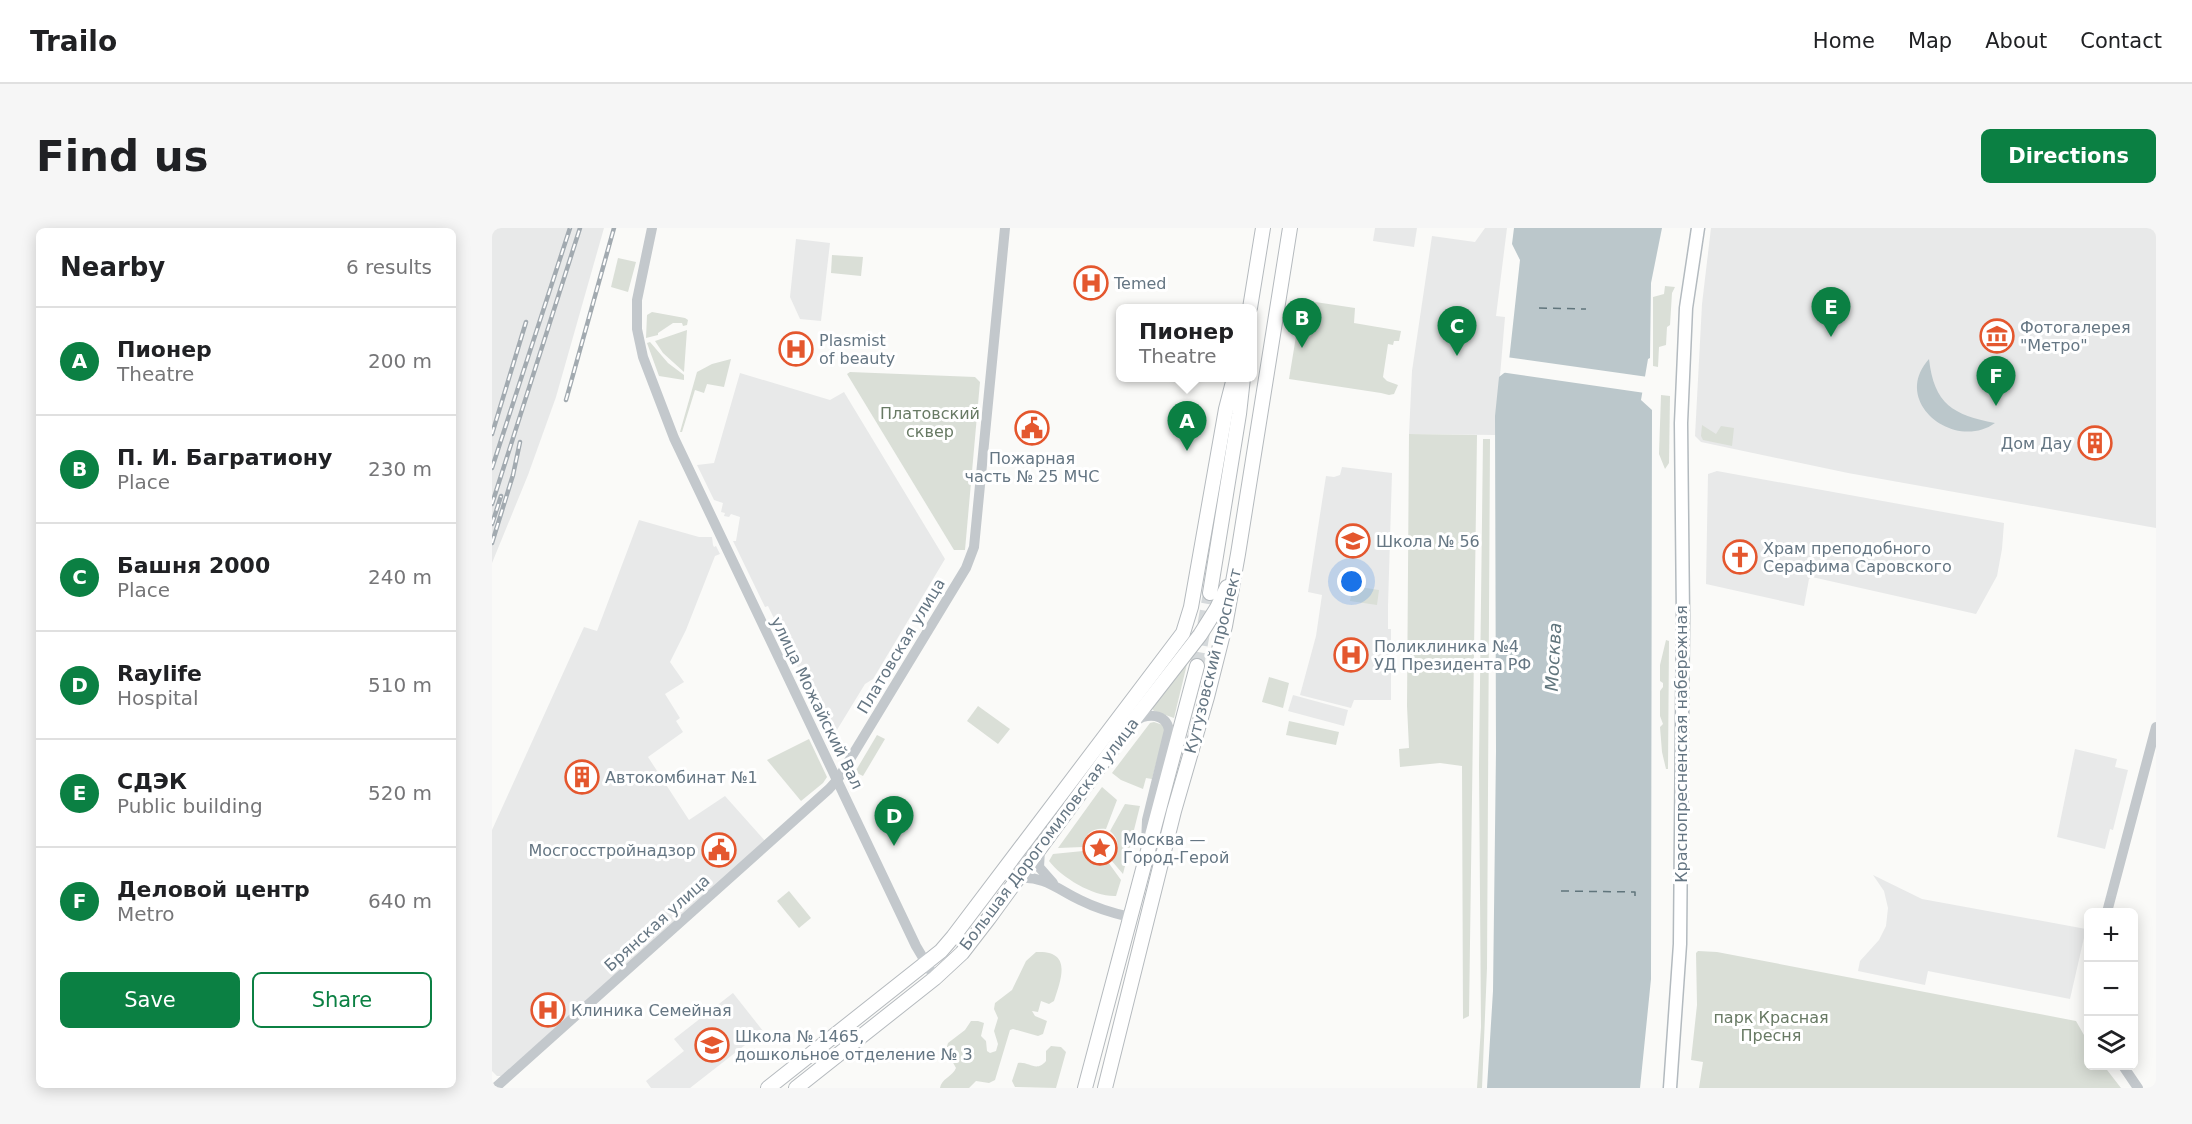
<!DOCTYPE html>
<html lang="en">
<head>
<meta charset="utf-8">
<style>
	:root { --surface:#fff; --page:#f6f6f6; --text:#202124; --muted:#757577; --line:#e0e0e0; --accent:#0b8043 }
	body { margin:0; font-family:"DejaVu Sans",sans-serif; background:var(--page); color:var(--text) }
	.controls { position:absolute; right:18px; bottom:18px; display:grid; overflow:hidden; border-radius:9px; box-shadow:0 3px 15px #0003 }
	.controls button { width:54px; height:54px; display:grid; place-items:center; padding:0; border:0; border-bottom:2px solid var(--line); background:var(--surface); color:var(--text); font:30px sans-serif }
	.you { position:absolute; left:860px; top:354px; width:21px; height:21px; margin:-15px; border:4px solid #fff; border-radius:50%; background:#1a73e8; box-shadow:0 0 0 9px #1a73e833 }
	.badge { display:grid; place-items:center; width:39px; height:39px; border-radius:50%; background:var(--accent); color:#fff; font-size:20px; font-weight:700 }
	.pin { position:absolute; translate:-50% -50px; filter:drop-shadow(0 2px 3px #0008) }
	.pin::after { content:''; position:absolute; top:32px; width:21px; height:18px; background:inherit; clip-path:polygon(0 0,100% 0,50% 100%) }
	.popup { position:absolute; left:624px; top:76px; width:141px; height:78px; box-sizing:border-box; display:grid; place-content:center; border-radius:9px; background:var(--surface); filter:drop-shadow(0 2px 4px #0005); font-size:20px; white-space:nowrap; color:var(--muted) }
	.popup b { font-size:22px; color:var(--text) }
	.popup::after { content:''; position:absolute; left:50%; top:100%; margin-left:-12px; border:12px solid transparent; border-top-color:var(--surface) }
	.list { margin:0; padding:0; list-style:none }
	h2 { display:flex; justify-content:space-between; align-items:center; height:78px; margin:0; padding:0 24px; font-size:26px }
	h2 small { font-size:20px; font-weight:400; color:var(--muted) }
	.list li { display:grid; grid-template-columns:39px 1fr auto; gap:18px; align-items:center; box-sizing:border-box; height:108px; padding:0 24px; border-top:2px solid var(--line) }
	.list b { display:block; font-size:22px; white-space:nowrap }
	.list p { margin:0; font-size:20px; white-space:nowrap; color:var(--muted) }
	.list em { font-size:20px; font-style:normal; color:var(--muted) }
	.actions { display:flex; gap:12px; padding:18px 24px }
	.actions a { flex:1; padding:14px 0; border:2px solid var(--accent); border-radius:9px; text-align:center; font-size:21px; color:var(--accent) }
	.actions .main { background:var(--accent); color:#fff }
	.icon { flex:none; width:33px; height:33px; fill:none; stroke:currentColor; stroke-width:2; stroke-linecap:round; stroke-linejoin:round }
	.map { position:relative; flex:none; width:1664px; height:860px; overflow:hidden; border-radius:9px }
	header { display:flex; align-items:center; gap:36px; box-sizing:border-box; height:84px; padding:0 30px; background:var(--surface); border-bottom:2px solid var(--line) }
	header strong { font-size:28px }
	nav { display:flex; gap:33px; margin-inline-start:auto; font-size:21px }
	.intro { display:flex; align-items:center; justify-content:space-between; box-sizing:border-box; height:144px; padding:0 36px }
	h1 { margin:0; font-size:42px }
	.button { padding:15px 27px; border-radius:9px; background:var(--accent); color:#fff; font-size:21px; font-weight:700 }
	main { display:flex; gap:36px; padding:0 36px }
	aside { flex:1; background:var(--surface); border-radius:9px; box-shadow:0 3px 15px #0003 }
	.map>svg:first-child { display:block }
	.built { fill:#e8e9e9 }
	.green { fill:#dadfd7 }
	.water { fill:#bbc7cb }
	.pier { fill:#fafaf8 }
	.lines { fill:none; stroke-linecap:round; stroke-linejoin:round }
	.ferry { stroke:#60757c; stroke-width:1.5; stroke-dasharray:8 6; stroke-linecap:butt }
	.primary-tunnel { stroke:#d5d9db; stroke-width:14; stroke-dasharray:14 7; stroke-linecap:butt }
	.secondary-casing { stroke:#b3babf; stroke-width:15 }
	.primary-casing { stroke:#b5babe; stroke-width:16 }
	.tertiary { stroke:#c3c8cc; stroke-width:10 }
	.secondary { stroke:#fff; stroke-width:12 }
	.primary { stroke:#fff; stroke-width:14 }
	.rail-casing { stroke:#a2aab0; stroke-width:4.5 }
	.rail { stroke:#fff; stroke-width:2; stroke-dasharray:7; stroke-linecap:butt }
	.labels { text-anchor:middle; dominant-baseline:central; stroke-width:6; stroke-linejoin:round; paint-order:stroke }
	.poi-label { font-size:16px; fill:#657683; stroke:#fff; text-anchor:start }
	.park-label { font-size:16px; fill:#687a64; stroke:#fff }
	.street-label { font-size:16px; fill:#657683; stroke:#fff }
	.water-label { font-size:18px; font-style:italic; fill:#60757c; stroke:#fff }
</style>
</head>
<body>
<header>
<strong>Trailo</strong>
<nav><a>Home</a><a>Map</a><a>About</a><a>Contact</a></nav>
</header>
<div class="intro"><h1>Find us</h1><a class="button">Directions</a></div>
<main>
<aside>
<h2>Nearby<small>6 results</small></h2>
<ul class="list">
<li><span class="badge">A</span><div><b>Пионер</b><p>Theatre</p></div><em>200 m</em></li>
<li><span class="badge">B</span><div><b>П. И. Багратиону</b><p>Place</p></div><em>230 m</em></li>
<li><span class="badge">C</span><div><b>Башня 2000</b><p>Place</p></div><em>240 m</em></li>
<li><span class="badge">D</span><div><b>Raylife</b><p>Hospital</p></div><em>510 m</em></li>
<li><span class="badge">E</span><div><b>СДЭК</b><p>Public building</p></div><em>520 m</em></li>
<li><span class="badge">F</span><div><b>Деловой центр</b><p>Metro</p></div><em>640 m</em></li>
</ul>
<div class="actions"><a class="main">Save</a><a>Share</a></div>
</aside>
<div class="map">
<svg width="1664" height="860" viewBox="0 0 1664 860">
	<rect width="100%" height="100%" fill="#fafaf8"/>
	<g class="built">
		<path d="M0,0H112L64,169L36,247L0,335Z"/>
		<path d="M883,0H925L922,19L881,13Z"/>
		<path d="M993,0H1015L1004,88L1013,89L1003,207L917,206L920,143L940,8L983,14Z"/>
		<path d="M1219,0H1664V300L1356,245L1209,214L1203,208L1210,76Z"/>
		<path d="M304,11L338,15L329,93L308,91L298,69Z"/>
		<path d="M248,145L338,172L352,164L453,331L381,451L373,456L340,510L276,378L273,379L241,313H244L248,289L239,286L237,289L232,288L233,285L229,284L231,275L222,272L205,237L222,235Z"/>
		<path d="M850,239L900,245L896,378V401H899V472H862L859,480L808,467L824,408L830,367L816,364L834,248L842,249L848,247Z"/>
		<path d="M1225,243L1512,295L1510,321L1505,348L1484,386L1320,349L1317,351L1312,378L1214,356L1216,246Z"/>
		<path d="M147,292L207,309H220L221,317L222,319L224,318L228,326L223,328L194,402L178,434L192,454L173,466L188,490L184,493L191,504L156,529L197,592L233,568L274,614L9,848H5L0,843V602L92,399L105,403Z"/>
		<path d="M801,467L856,482L852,498L796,483Z"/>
		<path d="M1583,521L1625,531L1623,539L1636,542L1621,602L1618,601L1613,621L1565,609Z"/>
		<path d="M1381,647L1430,671L1594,701L1578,771L1436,743L1433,757L1366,743L1368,733L1387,712L1394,698L1396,680L1392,663Z"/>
		<path d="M241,765L271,803L198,860H159L154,853L192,823L182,811Z"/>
	</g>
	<g class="green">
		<path d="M340,27L371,29L369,48L339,45Z"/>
		<path d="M126,30L144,34L136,64L119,59Z"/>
		<path d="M1173,58L1183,59L1180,65L1178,97L1175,99L1174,117L1167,119L1166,139L1161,138V69L1172,66Z"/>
		<path d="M810,72L863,80L862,95L909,103L907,113H902L901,117L896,116L891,149L895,153L906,157L902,166L897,167L889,165L797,151Z"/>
		<path d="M160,84L193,90L196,92L195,97L191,98L190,95H181L166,105V107L154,110L155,87Z"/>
		<path d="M195,102L192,144L171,125L163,113Z"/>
		<path d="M158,114L176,135L192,147V152L167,148L155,115Z"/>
		<path d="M239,131L232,159L215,156L212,165L203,162L190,204H188L205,144L220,136Z"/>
		<path d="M358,144L483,149L488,154L473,322H462L355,146Z"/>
		<path d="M1169,167L1178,168L1177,235L1173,241L1167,226Z"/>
		<path d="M1210,197L1224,206L1229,198L1242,200L1240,218L1211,212L1209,208Z"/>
		<path d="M917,206L985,207L977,788L971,791L970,538L948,535L908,539L907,521L917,520L915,478Z"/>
		<path d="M991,211H998L995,740L990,860H985L989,799L987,538Z"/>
		<path d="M861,358L887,362L885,377L858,373Z"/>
		<path d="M1174,412L1177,413L1176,541H1174L1170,524L1168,499L1171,496L1168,488V463L1171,459V455L1168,453V437Z"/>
		<path d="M695,436L682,490L662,483L660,481Z"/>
		<path d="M777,449L797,455L791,480L770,474Z"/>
		<path d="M486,478L518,501L506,516L475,493Z"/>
		<path d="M797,493L847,504L844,517L794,507Z"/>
		<path d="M662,494L671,497L673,502L660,551L654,550L651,561L629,552L620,545L658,495Z"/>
		<path d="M385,507L393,511L371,548L363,544Z"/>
		<path d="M317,511L335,549L331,555L309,573L275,532Z"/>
		<path d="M610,559L625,572L614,601C601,599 592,606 591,619L566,620Z"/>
		<path d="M633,576L648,578L631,646L619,632C628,623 628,611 618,603Z"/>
		<path d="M591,623C596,634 605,637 616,634L629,652L624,668C602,669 570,650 557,633L561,626Z"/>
		<path d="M297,663L319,690L307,700L285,673Z"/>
		<path d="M1206,723L1225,724L1584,793L1596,814V838H1612L1629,860H1207L1211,834L1199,832L1205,777L1204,725Z"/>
		<path d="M544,724C581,722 569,751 562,773L557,776L549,773L546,784L540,783L543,788L555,793L551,806L546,808L521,801L518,802L503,852L497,855L484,853L477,860H448C449,851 461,848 464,840L454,822L456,815L473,802L479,793H486L492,795L489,808L494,813L495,823L498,825L504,823L506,816L502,803L506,790L502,781L503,775L520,762L534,733Z"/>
		<path d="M559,818L569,819L574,824L564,860L523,859L520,853L526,835C537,833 544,845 554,833V823Z"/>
	</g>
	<g class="water">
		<path d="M1022,0H1170L1159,55L1158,130L1156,131L1149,172L1160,182L1159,751L1148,860H995L1001,763L1004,523L1003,188L1007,149L1016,142L1028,32L1020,16Z"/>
		<path d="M1437,131C1442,176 1461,187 1503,195C1463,224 1398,174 1437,131Z"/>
	</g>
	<path class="pier" d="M1014,129L1156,149L1153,165L1008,144L1013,141Z"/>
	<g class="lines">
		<g class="ferry">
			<path d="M1047,80L1094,81"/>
			<path d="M1069,663L1143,664V673"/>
		</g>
		<path class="primary-tunnel" d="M705,438L718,365"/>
		<defs>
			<path id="secondary" d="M1178,860L1188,716L1191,388L1189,195L1194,80L1206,0"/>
			<g id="primary">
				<path d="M758,80L771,0"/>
				<path d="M718,365L747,186L751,150"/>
				<path d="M276,860L449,723L461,709L691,405L699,379L734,181L742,150"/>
				<path d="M304,860L443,750L470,725L497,690L638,497L708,407L725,380L735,359"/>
				<path d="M593,860L705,438"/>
				<path d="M613,860L682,583L715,469L733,398L746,326L798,0"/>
			</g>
		</defs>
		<use href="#secondary" class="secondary-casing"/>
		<use href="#primary" class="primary-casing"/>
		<g class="tertiary">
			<path d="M160,0L145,72V101L151,129L182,210L424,718L443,750"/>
			<path d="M643,493C655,485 674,485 677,502L655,592L654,615"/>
			<path d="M548,622L547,639L561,655"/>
			<path d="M526,650C551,647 567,662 588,672C604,680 620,685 638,689"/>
			<path d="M1615,684L1664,499"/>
			<path d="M1631,838L1646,860"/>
			<path d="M3,860L337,561L346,551L474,340L482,319L513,0"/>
		</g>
		<use href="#secondary" class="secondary"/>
		<use href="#primary" class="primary"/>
		<defs>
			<g id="rail">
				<path d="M74,172L122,0"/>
				<path d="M0,206L34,94"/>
				<path d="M0,240L78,0"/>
				<path d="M0,276L88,0"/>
				<path d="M0,296L9,268"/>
				<path d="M0,315L21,247L28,214"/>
			</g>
		</defs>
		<use href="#rail" class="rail-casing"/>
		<use href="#rail" class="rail"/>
	</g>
	<defs>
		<symbol id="hospital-ring" viewBox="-11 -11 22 22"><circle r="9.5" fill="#fff" stroke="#e4572e" stroke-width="1.5"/><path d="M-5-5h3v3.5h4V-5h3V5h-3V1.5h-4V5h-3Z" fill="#e4572e"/></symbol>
		<symbol id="museum-ring" viewBox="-11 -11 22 22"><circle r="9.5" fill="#fff" stroke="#e4572e" stroke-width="1.5"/><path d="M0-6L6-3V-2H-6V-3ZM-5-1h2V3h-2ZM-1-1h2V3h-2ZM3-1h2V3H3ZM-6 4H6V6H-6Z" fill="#e4572e"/></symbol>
		<symbol id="civic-ring" viewBox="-11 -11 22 22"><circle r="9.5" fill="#fff" stroke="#e4572e" stroke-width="1.5"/><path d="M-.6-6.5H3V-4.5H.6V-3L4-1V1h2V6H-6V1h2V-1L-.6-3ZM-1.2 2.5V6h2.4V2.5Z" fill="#e4572e"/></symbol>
		<symbol id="building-ring" viewBox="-11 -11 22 22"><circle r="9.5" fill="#fff" stroke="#e4572e" stroke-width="1.5"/><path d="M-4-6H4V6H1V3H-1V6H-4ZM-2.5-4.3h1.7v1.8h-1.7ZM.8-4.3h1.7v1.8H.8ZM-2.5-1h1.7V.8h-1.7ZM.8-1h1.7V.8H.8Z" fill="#e4572e"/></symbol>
		<symbol id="school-ring" viewBox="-11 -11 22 22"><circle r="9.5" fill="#fff" stroke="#e4572e" stroke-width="1.5"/><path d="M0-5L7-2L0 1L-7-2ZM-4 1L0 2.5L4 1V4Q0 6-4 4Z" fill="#e4572e"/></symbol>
		<symbol id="church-ring" viewBox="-11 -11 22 22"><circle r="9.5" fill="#fff" stroke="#e4572e" stroke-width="1.5"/><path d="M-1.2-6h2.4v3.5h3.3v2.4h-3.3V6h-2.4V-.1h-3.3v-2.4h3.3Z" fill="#e4572e"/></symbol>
		<symbol id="sight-ring" viewBox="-11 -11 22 22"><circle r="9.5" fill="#fff" stroke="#e4572e" stroke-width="1.5"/><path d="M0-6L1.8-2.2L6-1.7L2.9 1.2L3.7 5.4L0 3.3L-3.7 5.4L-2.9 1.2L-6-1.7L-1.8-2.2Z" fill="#e4572e"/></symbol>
	</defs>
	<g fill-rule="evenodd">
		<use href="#hospital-ring" x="580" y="36" width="38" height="38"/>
		<use href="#museum-ring" x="1486" y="89" width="38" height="38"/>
		<use href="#hospital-ring" x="285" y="102" width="38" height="38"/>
		<use href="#civic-ring" x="521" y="181" width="38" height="38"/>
		<use href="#building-ring" x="1584" y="196" width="38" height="38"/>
		<use href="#school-ring" x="842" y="294" width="38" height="38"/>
		<use href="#church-ring" x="1229" y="310" width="38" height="38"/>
		<use href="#hospital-ring" x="840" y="408" width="38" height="38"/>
		<use href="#building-ring" x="71" y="530" width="38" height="38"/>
		<use href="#sight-ring" x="589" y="601" width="38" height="38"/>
		<use href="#civic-ring" x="208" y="603" width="38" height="38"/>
		<use href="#hospital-ring" x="37" y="763" width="38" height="38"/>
		<use href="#school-ring" x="201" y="798" width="38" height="38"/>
	</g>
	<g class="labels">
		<g class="poi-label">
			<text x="622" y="55">Temed</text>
			<text x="1528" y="99">Фотогалерея<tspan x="1528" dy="18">"Метро"</tspan></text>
			<text x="327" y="112">Plasmist<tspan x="327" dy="18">of beauty</tspan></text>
			<text x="1580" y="215" text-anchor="end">Дом Дау</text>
			<text x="540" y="230" text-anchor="middle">Пожарная<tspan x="540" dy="18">часть № 25 МЧС</tspan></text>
			<text x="884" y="313">Школа № 56</text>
			<text x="1271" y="320">Храм преподобного<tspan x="1271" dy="18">Серафима Саровского</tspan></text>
			<text x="882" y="418">Поликлиника №4<tspan x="882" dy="18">УД Президента РФ</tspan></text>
			<text x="113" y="549">Автокомбинат №1</text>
			<text x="631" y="611">Москва —<tspan x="631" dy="18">Город-Герой</tspan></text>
			<text x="204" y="622" text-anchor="end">Мосгосстройнадзор</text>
			<text x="79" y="782">Клиника Семейная</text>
			<text x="243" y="808">Школа № 1465,<tspan x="243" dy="18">дошкольное отделение № 3</tspan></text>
		</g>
		<g class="park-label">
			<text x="438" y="185">Платовский<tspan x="438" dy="18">сквер</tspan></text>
			<text x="1279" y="789">парк Красная<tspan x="1279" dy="18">Пресня</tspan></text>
		</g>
		<g class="street-label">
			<text transform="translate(409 418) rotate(-59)">Платовская улица</text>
			<text transform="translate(721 433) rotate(-76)">Кутузовский проспект</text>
			<text transform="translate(325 475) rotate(64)">улица Можайский Вал</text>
			<text transform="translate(1189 516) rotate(-90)">Краснопресненская набережная</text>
			<text transform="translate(557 606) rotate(-53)">Большая Дорогомиловская улица</text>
			<text transform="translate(165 695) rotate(-42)">Брянская улица</text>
		</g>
		<g class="water-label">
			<text transform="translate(1061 429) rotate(-87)">Москва</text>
		</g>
	</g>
</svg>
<div class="controls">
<button>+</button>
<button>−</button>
<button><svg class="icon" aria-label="layers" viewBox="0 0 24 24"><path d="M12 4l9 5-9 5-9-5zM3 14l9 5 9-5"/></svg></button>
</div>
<div class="you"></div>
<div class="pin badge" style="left:695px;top:223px">A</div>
<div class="popup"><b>Пионер</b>Theatre</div>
<div class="pin badge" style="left:810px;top:120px">B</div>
<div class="pin badge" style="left:965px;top:128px">C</div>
<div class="pin badge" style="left:402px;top:618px">D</div>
<div class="pin badge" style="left:1339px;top:109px">E</div>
<div class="pin badge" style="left:1504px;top:178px">F</div>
</div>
</main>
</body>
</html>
